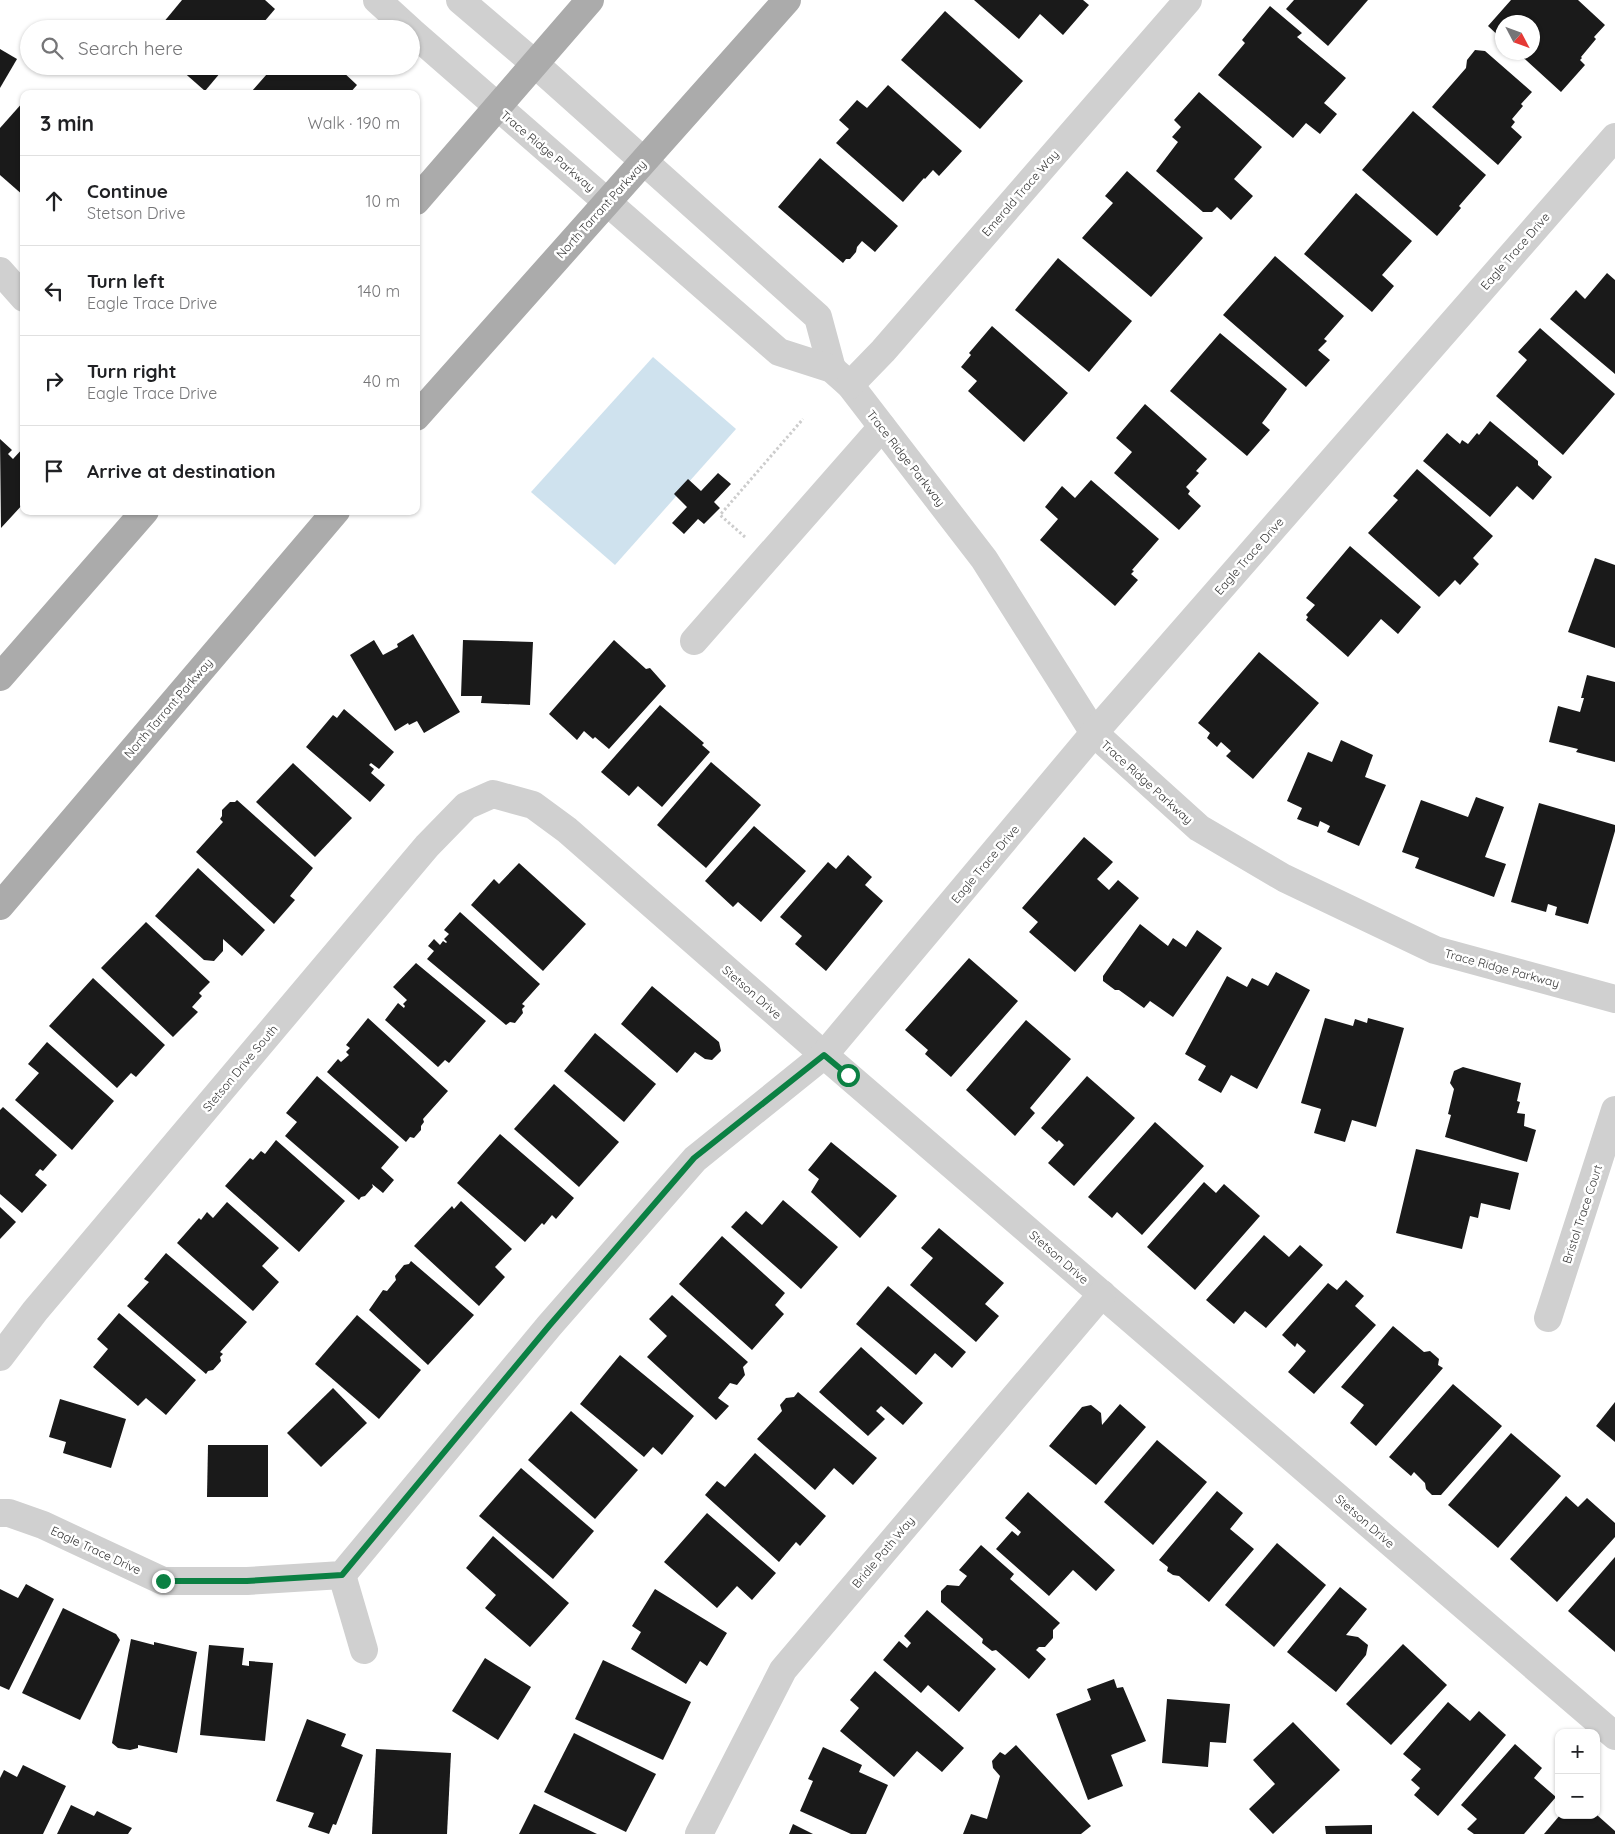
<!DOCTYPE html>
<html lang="en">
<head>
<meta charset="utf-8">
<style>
	:root { --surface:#fff; --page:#f2f2f2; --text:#202124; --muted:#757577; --line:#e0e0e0 }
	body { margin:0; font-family:Quicksand,sans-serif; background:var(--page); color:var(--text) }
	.controls { position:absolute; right:15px; bottom:15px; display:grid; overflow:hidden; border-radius:10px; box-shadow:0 1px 4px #0004 }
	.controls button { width:45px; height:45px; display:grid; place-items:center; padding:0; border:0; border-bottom:1px solid var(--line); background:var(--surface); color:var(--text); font:25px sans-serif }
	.compass { position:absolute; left:1495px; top:15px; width:45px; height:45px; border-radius:50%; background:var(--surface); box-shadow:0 1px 4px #0004; rotate:131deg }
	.stop { position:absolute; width:15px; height:15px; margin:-11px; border:4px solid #0b8043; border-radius:50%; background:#fff }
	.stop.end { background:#0b8043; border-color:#fff; box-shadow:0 1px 5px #0008 }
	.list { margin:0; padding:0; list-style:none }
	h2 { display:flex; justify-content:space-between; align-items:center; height:65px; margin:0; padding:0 20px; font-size:21px }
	h2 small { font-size:16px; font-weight:400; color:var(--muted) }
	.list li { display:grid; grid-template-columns:32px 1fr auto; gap:15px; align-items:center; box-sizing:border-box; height:90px; padding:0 20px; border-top:1px solid var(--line) }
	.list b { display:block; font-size:19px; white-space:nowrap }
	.list p { margin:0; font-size:16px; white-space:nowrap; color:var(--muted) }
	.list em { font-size:16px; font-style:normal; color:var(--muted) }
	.icon { flex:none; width:28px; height:28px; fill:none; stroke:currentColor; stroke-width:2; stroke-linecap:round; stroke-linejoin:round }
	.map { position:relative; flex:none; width:1615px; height:1834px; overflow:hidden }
	.search { position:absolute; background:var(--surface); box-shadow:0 1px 4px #0004; left:20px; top:20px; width:400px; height:55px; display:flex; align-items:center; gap:12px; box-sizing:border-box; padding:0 18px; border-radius:28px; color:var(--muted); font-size:19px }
	.panel { position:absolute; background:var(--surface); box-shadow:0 1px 4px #0004; left:20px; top:90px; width:400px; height:425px; border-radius:10px }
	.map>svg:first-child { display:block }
	.water { fill:#cfe2ee }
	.building { fill:#1a1a1a }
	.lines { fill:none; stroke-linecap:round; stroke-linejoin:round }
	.path { stroke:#cdcdcd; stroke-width:3; stroke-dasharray:2.5 2.5; stroke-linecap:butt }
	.minor { stroke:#d0d0d0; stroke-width:28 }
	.major { stroke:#ababab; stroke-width:28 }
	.route { stroke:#0b8043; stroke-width:6 }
	.labels { text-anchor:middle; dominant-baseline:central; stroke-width:5; stroke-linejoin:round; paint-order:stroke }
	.street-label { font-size:12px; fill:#333; stroke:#fff }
</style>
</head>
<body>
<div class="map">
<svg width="1615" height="1834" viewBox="0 0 1615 1834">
	<rect width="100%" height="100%" fill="#fff"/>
	<path class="water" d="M653,357L736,429L615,565L531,492Z"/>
	<g class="building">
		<path d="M182,0H265L275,9L258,29H158Z"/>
		<path d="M974,0H1083L1089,5L1063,35L1040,14L1019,39Z"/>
		<path d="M1294,0H1368L1328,46L1286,9Z"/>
		<path d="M1511,0H1578L1605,25L1594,37L1596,39L1581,57L1582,58L1580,60L1585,65L1561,92L1517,52H1532V22H1502V39L1488,26Z"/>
		<path d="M1270,6L1302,33L1297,37L1346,78L1324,103L1337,114L1320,134L1306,123L1293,138L1218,75L1245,43L1242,40Z"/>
		<path d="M945,11L1023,81L980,129L901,60Z"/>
		<path d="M0,49L17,59L0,88Z"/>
		<path d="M1475,50L1485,51L1532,92L1521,104L1523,106L1512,119L1515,122L1511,127L1522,137L1498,165L1432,107L1466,68L1467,60Z"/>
		<path d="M182,66H226L205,91L180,69Z"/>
		<path d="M274,66H327L337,75L341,70L357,85L349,94H256L252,91Z"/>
		<path d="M888,85L962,151L939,176L933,170L925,179L924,178L903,202L836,143L849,129L839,120L857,100L867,108Z"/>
		<path d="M1199,92L1262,147L1234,179L1253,196L1231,220L1217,207L1212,212H1203L1156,171L1178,142L1172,137L1181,127L1174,120Z"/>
		<path d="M24,101V196L0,175V128Z"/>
		<path d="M1413,111L1486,175L1459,206L1461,208L1437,236L1362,170Z"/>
		<path d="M820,158L898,226L875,252L862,241L857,247L856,252L850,259H846L843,263L778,207Z"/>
		<path d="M1127,171L1203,238L1151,297L1082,238L1113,203L1105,196Z"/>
		<path d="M1356,193L1412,241L1382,275L1394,286L1372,312L1304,254Z"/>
		<path d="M1275,256L1344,316L1324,339L1327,341L1318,350L1330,360L1306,387L1223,315Z"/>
		<path d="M1058,258L1132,321L1089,372L1015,310Z"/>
		<path d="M1607,273L1615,280V374L1550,319L1576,290L1585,299Z"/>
		<path d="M992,326L1068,393L1024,442L968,391L977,381L961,367L971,355L969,353Z"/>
		<path d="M1540,328L1615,394L1563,455L1496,396L1527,360L1518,352Z"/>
		<path d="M1220,333L1287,389L1262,423L1270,430L1247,456L1170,391Z"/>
		<path d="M1145,404L1207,459L1196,471L1199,473L1186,487L1190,491L1188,494L1201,506L1179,530L1114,473L1132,452L1116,438Z"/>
		<path d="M1490,421L1538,461V465L1552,477L1533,500L1517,486L1490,517L1423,461L1447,433L1460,444L1462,440L1468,444L1477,433L1479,435Z"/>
		<path d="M0,439L12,450L8,454L13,459L24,447V503L1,528Z"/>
		<path d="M1417,469L1493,536L1473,558L1479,564L1460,585L1455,580L1439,597L1368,533L1398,500L1393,496Z"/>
		<path d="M718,473L731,484L714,502L720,508L704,524L698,519L684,534L672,523L687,507L674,494L688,479L701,491Z"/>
		<path d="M1091,480L1159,539L1132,570L1134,571L1131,574L1138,580L1115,606L1040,540L1058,519L1045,507L1062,486L1075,498Z"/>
		<path d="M1350,546L1421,607L1398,634L1381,619L1348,657L1306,620L1308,617L1306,615L1315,605L1306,598Z"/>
		<path d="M1595,558L1615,565V648L1568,632Z"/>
		<path d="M413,634L460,712L424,733L417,721L409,725L408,723L395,731L350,655L374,640L383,655L398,647L397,644Z"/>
		<path d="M463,640L533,642L530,705L481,703L482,696H461Z"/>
		<path d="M614,640L646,669L650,668L666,686L609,749L595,737L593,739L584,731L577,740L549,714Z"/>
		<path d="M1259,652L1319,703L1253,779L1226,756L1231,751L1221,742L1217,747L1207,738L1210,733L1198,723Z"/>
		<path d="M1587,675L1615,682V762L1576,752L1578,749L1549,742L1558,706L1580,712L1584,698H1581Z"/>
		<path d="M660,705L704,743L702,745L710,752L662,807L638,786L629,796L601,772Z"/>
		<path d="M344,709L394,752L379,769L371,763L369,765L374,769L371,773L385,785L370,802L306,747L333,715L337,718Z"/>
		<path d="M1341,740L1373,755L1365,777L1386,785L1359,846L1327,832L1330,826L1320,821L1318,827L1297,819L1302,808L1287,801L1308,752L1332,762Z"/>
		<path d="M711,762L761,805L706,868L657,825Z"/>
		<path d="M293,763L352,818L315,857L256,802Z"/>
		<path d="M1476,797L1504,807L1485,857L1506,864L1494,897L1415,868L1419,858L1402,852L1421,800L1468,817Z"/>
		<path d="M237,800L313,868L290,896L295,900L274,924L196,852L223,822L220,819L222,816V810L230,802H235Z"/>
		<path d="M1539,803L1615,825V831L1588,924L1555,915L1557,907L1548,904L1546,912L1511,902Z"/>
		<path d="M754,826L806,871L761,922L738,902L733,907L705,881Z"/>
		<path d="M1084,837L1113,862L1097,879L1109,890L1118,880L1139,898L1075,972L1029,932L1038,922L1022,908Z"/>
		<path d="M848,855L872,877L865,885L883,901L826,971L795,944L802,936L780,917L828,862L836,869Z"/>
		<path d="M519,863L586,924L543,971L471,905L494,879L499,884Z"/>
		<path d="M198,868L265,930L242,956L223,939V951L214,961L204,960L155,916Z"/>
		<path d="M460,912L540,984L522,1004L525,1006L522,1009L523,1013L515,1023L510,1022L506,1025L427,959L434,951L428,946L434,939L440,945L443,941L446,943L447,942L444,939L449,934L444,930Z"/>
		<path d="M146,922L210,982L199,993L202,996L192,1007L198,1012L173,1037L101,968Z"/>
		<path d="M1140,924L1168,946L1173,938L1186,947L1197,930L1222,948L1173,1017L1150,1001L1144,1008L1119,990H1115L1103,981V976Z"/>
		<path d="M969,958L1018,1001L951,1077L925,1054L928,1050L905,1030Z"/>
		<path d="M416,963L486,1021L449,1063L445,1060L438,1067L385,1020L398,1003L404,1008L405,1006L403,1004L407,1000L393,987Z"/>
		<path d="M1276,972L1310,990L1257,1089L1231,1075L1221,1093L1198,1080L1206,1066L1185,1054L1227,976L1247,987L1252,978L1268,986Z"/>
		<path d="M93,978L165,1045L136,1077L131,1073L117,1088L49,1026Z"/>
		<path d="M652,986L719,1042L721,1051L712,1060L705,1059L695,1052L677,1073L621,1024Z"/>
		<path d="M368,1018L448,1091L423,1119L424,1122L421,1126V1130L414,1138L410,1137L406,1142L327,1072L338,1059L341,1062L349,1055L346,1052L350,1048L346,1045Z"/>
		<path d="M1325,1018L1353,1026L1355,1019L1367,1023L1368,1018L1404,1028L1376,1127L1352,1120L1345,1142L1314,1133L1321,1109L1301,1103Z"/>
		<path d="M1026,1020L1071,1059L1030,1108L1035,1113L1015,1136L966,1090Z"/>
		<path d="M595,1033L656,1084L624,1122L564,1071Z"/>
		<path d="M47,1042L114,1101L72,1150L15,1100L39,1073L28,1064Z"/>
		<path d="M1463,1067L1521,1083L1517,1101L1520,1102L1517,1113L1525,1114L1524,1126L1536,1130L1527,1162L1445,1137L1451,1115L1448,1114L1454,1089L1450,1083L1454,1071Z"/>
		<path d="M317,1076L399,1147L381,1168L394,1180L383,1193L372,1184L373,1187L365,1196L361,1197L359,1200L285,1136L297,1122L286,1113Z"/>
		<path d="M1087,1076L1135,1118L1074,1186L1048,1163L1064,1145L1059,1140L1057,1142L1041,1128Z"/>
		<path d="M554,1084L619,1142L579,1187L514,1129Z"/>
		<path d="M3,1107L57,1155L43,1171L40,1169L35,1175L47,1185L22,1213L0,1194V1110Z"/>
		<path d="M1155,1122L1204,1166L1142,1235L1117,1212L1112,1218L1088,1197Z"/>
		<path d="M500,1134L574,1198L556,1219L552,1215L544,1225L542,1223L525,1242L457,1183Z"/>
		<path d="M276,1140L345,1201L299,1252L225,1186L250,1158L253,1160L261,1151L265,1154Z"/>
		<path d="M831,1142L897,1196L860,1238L811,1192L819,1179L808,1170Z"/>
		<path d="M1416,1149L1519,1173L1510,1210L1481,1203L1478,1218L1470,1216L1462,1249L1396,1233Z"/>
		<path d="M1204,1182L1216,1193L1224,1184L1260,1216L1195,1290L1147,1247Z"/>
		<path d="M783,1200L838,1247L801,1289L731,1227L746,1211L762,1225Z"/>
		<path d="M461,1201L512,1249L495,1267L505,1277L479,1306L414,1246L452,1206L454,1209Z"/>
		<path d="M227,1202L279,1248L262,1266L279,1282L253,1311L177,1243L199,1218L201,1220L207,1212L213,1218Z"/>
		<path d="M0,1207L16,1222L0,1239Z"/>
		<path d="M939,1228L1004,1283L985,1304L999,1316L976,1342L910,1285L933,1258L921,1248Z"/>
		<path d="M1264,1235L1289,1257L1300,1245L1323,1265L1266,1328L1245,1311L1234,1324L1206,1300Z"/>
		<path d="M722,1236L785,1293L775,1305L784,1314L752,1350L679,1284Z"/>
		<path d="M166,1253L247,1322L220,1352L223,1354L220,1357L221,1361L213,1370L208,1371L206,1374L127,1306L149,1282L144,1279Z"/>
		<path d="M411,1261L474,1315L428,1365L369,1310L383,1290L387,1291L396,1280L395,1276L404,1265L409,1264Z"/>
		<path d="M1346,1280L1364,1296L1355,1306L1376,1325L1314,1394L1288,1372L1306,1351L1297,1343L1295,1347L1282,1335L1328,1283L1337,1290Z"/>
		<path d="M888,1286L966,1352L952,1368L935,1353L916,1375L856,1324Z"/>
		<path d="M672,1295L748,1362L743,1367L745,1375L737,1385L730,1383L718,1398L729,1406L716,1420L647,1357L667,1336L649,1319Z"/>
		<path d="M119,1313L196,1380L166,1415L146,1398L138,1406L93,1367L108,1349L97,1339Z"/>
		<path d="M357,1315L421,1370L379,1419L315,1364Z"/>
		<path d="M1393,1326L1424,1352L1430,1351L1439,1359L1438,1365L1443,1368L1376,1446L1350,1423L1364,1405L1341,1387Z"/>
		<path d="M861,1347L923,1403L903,1425L881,1406L876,1411L885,1419L868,1436L819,1392Z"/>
		<path d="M620,1355L694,1416L662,1455L653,1447L644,1457L580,1404Z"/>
		<path d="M1453,1384L1502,1426L1441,1495H1432L1426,1489L1425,1483L1414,1472L1411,1476L1389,1457Z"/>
		<path d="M333,1388L367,1423L321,1467L287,1433Z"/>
		<path d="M798,1392L877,1458L853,1485L834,1468L815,1490L757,1439L782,1411L780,1405L786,1398L794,1397Z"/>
		<path d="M60,1399L126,1419L111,1468L63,1453L66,1442L49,1437Z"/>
		<path d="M1615,1402V1442L1596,1426Z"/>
		<path d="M1120,1404L1146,1427L1096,1485L1049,1446L1082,1407L1091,1405L1101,1413L1102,1425Z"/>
		<path d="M571,1411L638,1470L595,1519L528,1460Z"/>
		<path d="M1511,1433L1561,1476L1498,1548L1448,1505Z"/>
		<path d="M1157,1440L1207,1482L1153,1545L1104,1502Z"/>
		<path d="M208,1445H268V1497H207Z"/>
		<path d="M755,1453L826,1516L800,1546L796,1542L779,1562L705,1495L717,1481L725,1487Z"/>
		<path d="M521,1468L594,1531L553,1579L479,1516Z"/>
		<path d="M1217,1491L1243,1513L1230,1529L1254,1549L1209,1602L1179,1576L1173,1575L1167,1571L1168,1567L1159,1560Z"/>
		<path d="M1028,1492L1115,1570L1096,1591L1073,1570L1049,1596L996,1549L1012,1531L1018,1536L1021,1532L1005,1518Z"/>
		<path d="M1566,1496L1578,1507L1587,1498L1615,1523V1537L1557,1602L1510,1559Z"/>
		<path d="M707,1513L776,1573L752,1600L737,1586L717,1608L664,1562Z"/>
		<path d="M493,1536L569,1603L530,1647L485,1608L496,1595L466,1568Z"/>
		<path d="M1277,1543L1326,1585L1274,1647L1225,1605Z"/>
		<path d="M981,1545L1014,1574L1010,1579L1060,1623L1053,1630V1638L1045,1647H1039L1036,1650L1046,1659L1029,1679L996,1650L992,1651L982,1643L983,1639L941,1602V1591L947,1585L959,1586L967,1576L959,1570Z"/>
		<path d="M1615,1557V1652L1568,1611Z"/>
		<path d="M26,1584L54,1599L9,1690L0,1686V1589L18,1598Z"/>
		<path d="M1340,1587L1367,1609L1346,1635L1358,1637L1368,1645L1366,1655L1336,1692L1287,1652Z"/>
		<path d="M655,1589L727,1633L707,1666L700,1661L686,1684L631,1649L641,1632L632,1626Z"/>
		<path d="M63,1608L116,1634L120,1640L80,1720L22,1693Z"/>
		<path d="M927,1610L996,1669L959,1712L928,1685L921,1693L883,1660L899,1641L907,1648L911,1643L904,1636Z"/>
		<path d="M131,1639L154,1645V1642L197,1652L177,1753L138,1745V1748L130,1750L118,1748L112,1743Z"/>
		<path d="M1403,1644L1447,1685L1391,1745L1346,1704Z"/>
		<path d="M209,1645L244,1648L242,1665L249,1666V1661L273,1663L265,1741L200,1735Z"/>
		<path d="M485,1658L531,1687L498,1740L452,1711Z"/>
		<path d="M603,1660L691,1702L663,1760L575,1719Z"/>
		<path d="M875,1671L964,1748L942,1772L917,1751L894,1777L840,1731L859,1708L850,1700Z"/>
		<path d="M1114,1679L1117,1688L1123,1687L1146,1741L1111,1755L1123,1786L1088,1800L1056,1714L1091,1700L1087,1689Z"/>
		<path d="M1167,1699L1230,1704L1226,1743L1210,1742L1208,1767L1162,1763Z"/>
		<path d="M1448,1702L1470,1721L1479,1711L1506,1735L1438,1816L1414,1795L1420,1788L1411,1780L1421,1769L1403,1754Z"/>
		<path d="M307,1719L346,1734L341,1746L363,1755L336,1825L333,1824L329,1834L308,1827L314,1813L276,1801Z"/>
		<path d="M1293,1722L1340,1770L1273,1834L1249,1809L1275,1784L1253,1760Z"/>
		<path d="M574,1733L656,1774L626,1832L544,1792Z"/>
		<path d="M1515,1744L1542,1768L1534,1778L1556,1797L1524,1834H1474L1467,1829L1477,1819L1461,1805Z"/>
		<path d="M1016,1745L1091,1826L1081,1834H963L971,1814L987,1819L1000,1776L993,1768L992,1761L1000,1752L1005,1755Z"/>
		<path d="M823,1747L862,1765L859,1772L888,1785L866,1834H851L800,1811L813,1781L808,1779Z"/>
		<path d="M376,1749L451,1753L447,1834H372Z"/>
		<path d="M23,1765L66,1786L43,1834H0V1778L4,1770L17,1777Z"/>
		<path d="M534,1804L597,1834H519Z"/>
		<path d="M71,1805L94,1816L97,1811L132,1828L128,1834H57Z"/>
		<path d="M1560,1815H1597L1615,1831V1834H1544Z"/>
		<path d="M793,1824L813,1834H789Z"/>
		<path d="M1372,1825V1834H1326L1325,1826Z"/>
	</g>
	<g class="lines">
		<path class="path" d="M745,537L720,515L803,419"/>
		<g class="minor">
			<path d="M377,0L409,29"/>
			<path d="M460,0L535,64L818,317L832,369"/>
			<path d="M411,31L779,352L832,369L850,385L984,559L1094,733L1199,828L1284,878L1435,950L1615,999"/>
			<path d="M0,271L24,298"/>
			<path d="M850,385L883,351L1188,0"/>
			<path d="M694,641L882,427"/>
			<path d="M1548,1318L1615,1110"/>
			<path d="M0,1357L35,1311L427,846L466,806L493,794L533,805L567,830L824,1055L1615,1736"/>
			<path d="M0,1513H9L43,1525L163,1581H247L342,1575L549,1326L695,1159L824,1055L1094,733L1615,137"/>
			<path d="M342,1575L364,1650"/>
			<path d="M699,1834L783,1670L1102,1294"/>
		</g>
		<g class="major">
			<path d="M416,201L590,0"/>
			<path d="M416,417L787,0"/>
			<path d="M0,677L145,511"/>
			<path d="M0,906L336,511"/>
		</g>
	</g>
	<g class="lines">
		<path class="route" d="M163,1581H247L342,1575L549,1326L694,1158L824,1055L848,1075"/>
	</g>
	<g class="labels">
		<g class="street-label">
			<text transform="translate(548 151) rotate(40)">Trace Ridge Parkway</text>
			<text transform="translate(1020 193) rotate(-49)">Emerald Trace Way</text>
			<text transform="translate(601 209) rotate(-48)">North Tarrant Parkway</text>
			<text transform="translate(1515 251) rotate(-49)">Eagle Trace Drive</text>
			<text transform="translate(906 458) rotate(52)">Trace Ridge Parkway</text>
			<text transform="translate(1249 556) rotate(-49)">Eagle Trace Drive</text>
			<text transform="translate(168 708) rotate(-49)">North Tarrant Parkway</text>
			<text transform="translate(1147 782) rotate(42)">Trace Ridge Parkway</text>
			<text transform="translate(985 864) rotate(-50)">Eagle Trace Drive</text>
			<text transform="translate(1502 968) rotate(15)">Trace Ridge Parkway</text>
			<text transform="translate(752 992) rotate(41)">Stetson Drive</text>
			<text transform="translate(240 1068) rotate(-50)">Stetson Drive South</text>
			<text transform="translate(1582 1214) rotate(-72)">Bristol Trace Court</text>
			<text transform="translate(1059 1257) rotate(41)">Stetson Drive</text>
			<text transform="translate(1365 1521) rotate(41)">Stetson Drive</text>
			<text transform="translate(96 1550) rotate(25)">Eagle Trace Drive</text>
			<text transform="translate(883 1552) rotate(-50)">Bridle Path Way</text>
		</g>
	</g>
</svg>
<div class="controls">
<button>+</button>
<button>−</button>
</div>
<svg class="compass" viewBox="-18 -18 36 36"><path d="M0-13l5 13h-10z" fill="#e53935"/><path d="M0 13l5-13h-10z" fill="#757577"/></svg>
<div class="stop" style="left:848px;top:1075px"></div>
<div class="stop end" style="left:163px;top:1581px"></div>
<div class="search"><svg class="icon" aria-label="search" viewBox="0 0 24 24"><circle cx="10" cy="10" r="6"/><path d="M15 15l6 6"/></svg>Search here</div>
<section class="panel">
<h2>3 min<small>Walk · 190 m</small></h2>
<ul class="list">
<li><svg class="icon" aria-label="ahead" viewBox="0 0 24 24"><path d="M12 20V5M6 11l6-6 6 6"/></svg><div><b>Continue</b><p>Stetson Drive</p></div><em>10 m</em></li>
<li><svg class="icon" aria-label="left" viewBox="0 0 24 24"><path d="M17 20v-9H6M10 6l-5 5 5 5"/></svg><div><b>Turn left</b><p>Eagle Trace Drive</p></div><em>140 m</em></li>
<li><svg class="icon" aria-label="right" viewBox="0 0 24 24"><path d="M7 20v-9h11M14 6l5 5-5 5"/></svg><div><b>Turn right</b><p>Eagle Trace Drive</p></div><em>40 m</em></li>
<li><svg class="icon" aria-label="arrive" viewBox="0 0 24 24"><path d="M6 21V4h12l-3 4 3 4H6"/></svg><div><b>Arrive at destination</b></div></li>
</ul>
</section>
</div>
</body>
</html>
